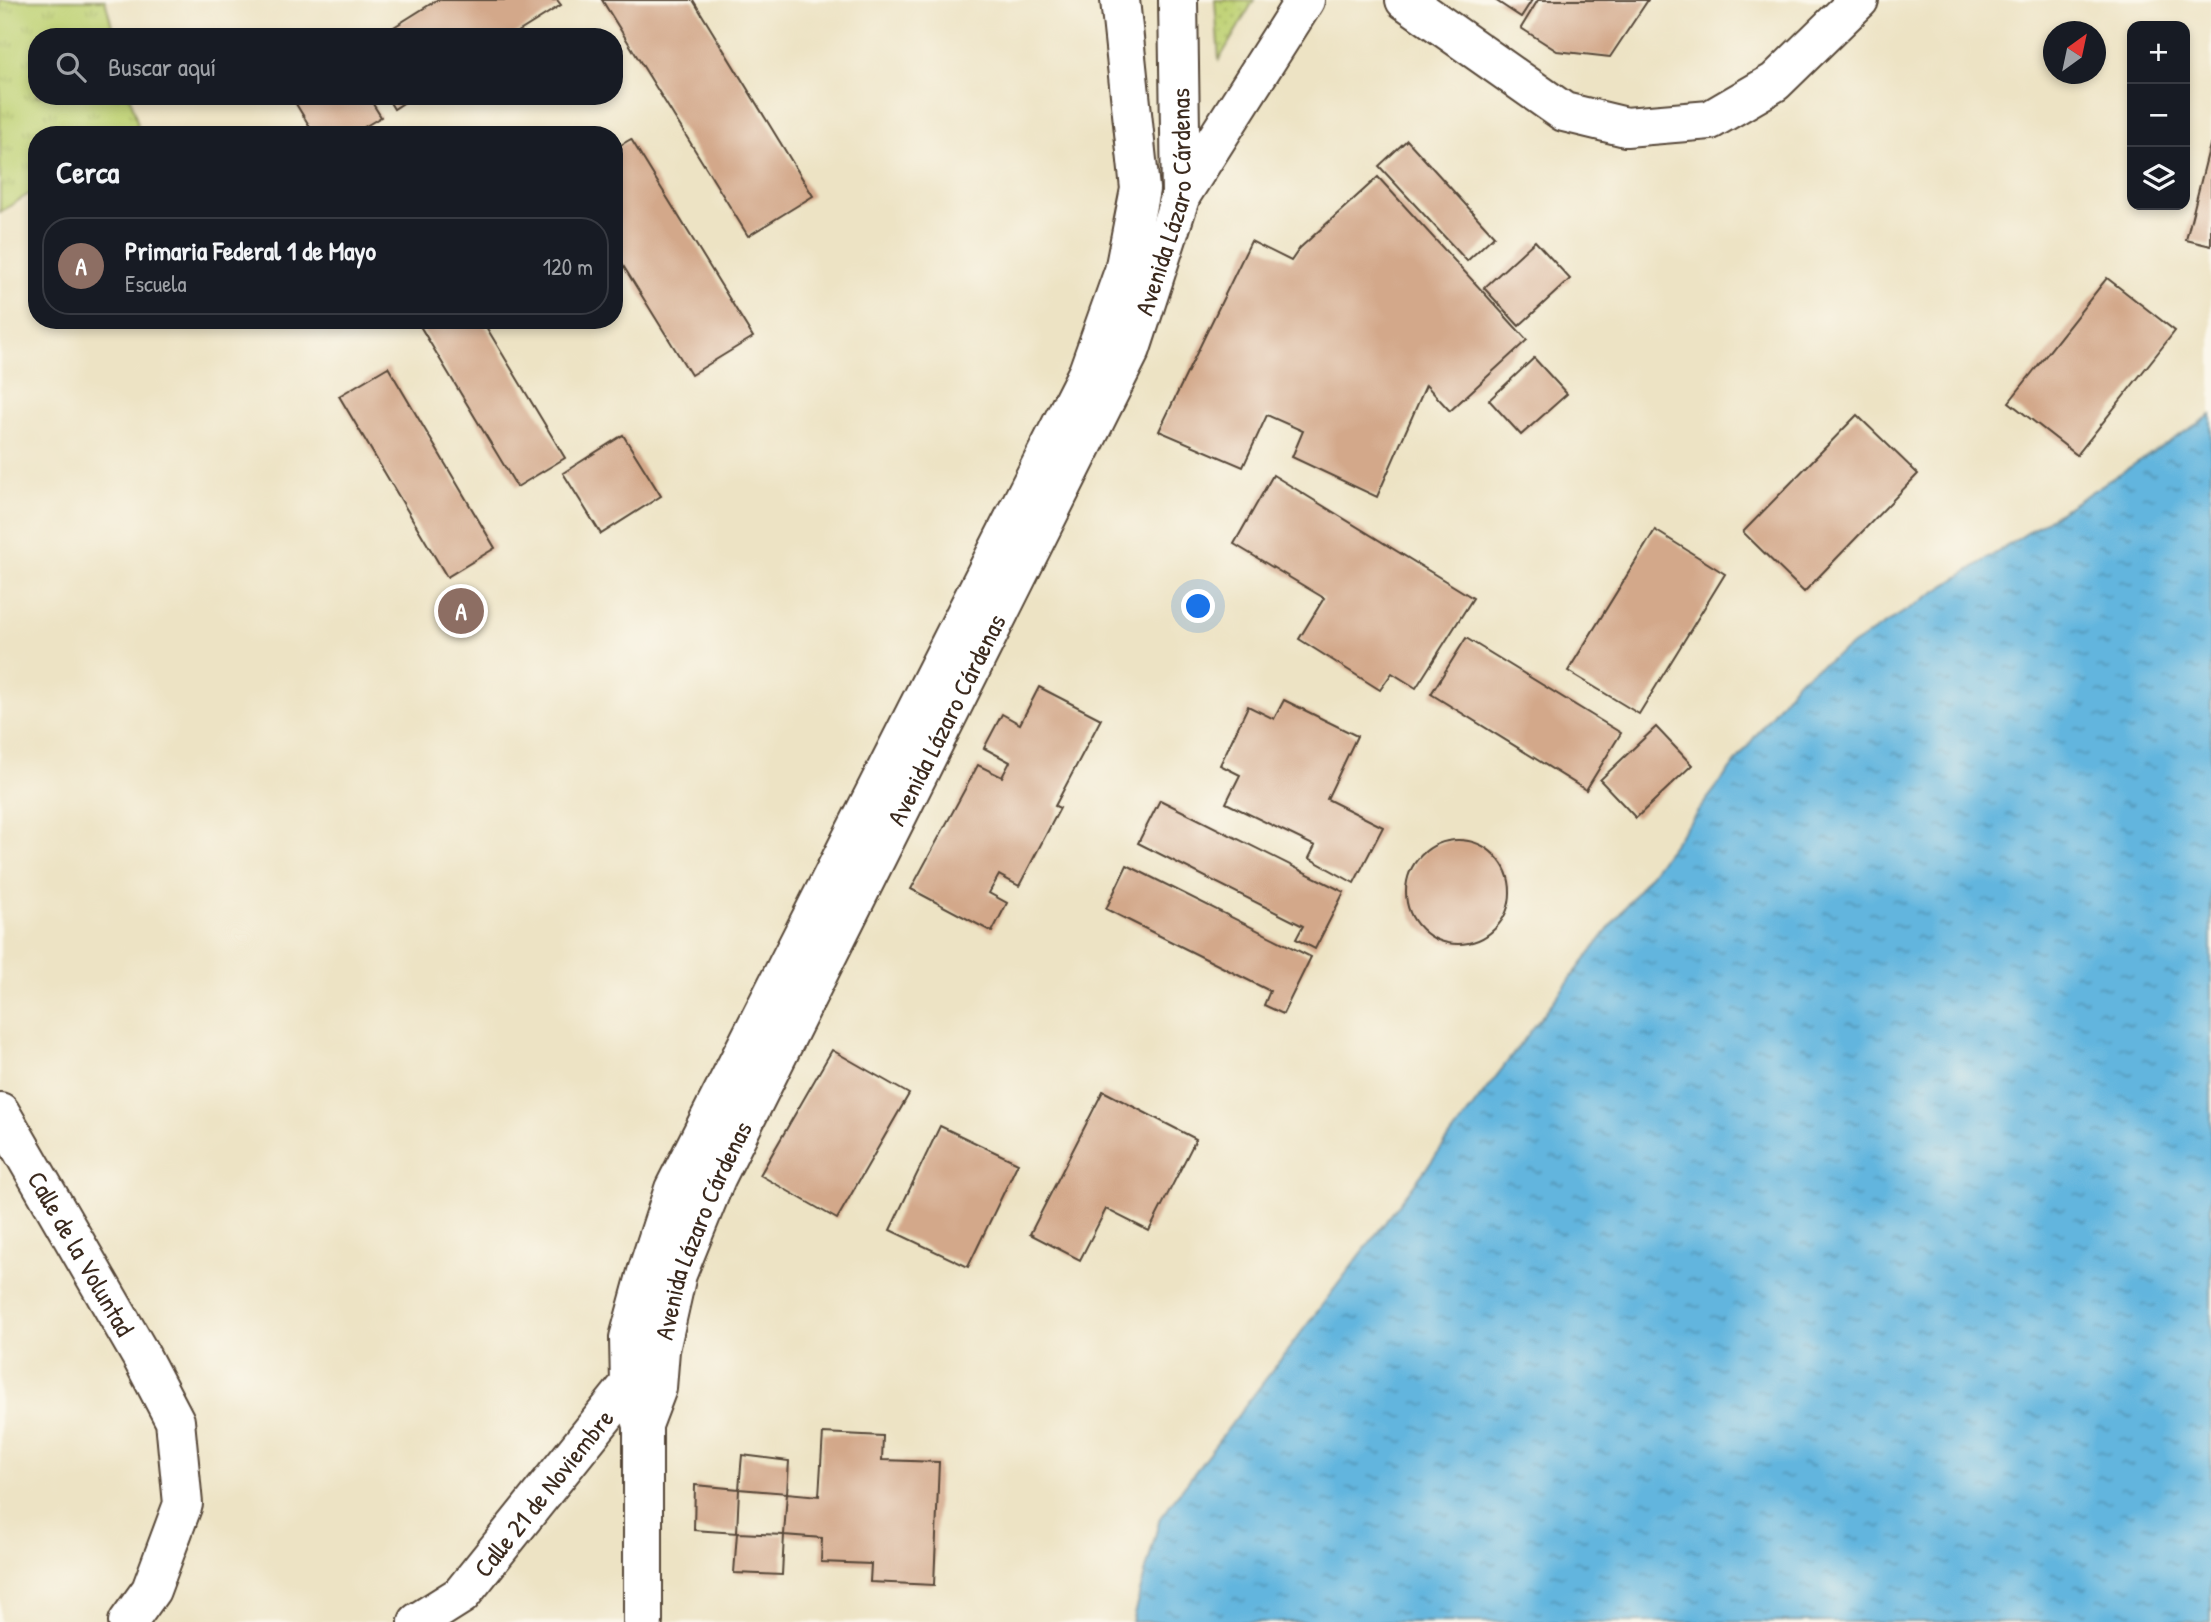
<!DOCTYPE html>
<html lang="es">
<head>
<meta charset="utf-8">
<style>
	:root { --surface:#171b24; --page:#242831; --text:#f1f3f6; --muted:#9ea1a6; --line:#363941; --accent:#8c9099 }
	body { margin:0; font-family:"Patrick Hand",sans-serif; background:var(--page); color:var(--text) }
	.controls { position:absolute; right:21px; top:21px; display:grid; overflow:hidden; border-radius:14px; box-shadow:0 4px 10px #0003 }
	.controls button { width:63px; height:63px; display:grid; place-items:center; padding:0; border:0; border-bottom:2px solid var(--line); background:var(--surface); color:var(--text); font:35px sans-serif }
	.compass { position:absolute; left:2043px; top:21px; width:63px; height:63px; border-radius:50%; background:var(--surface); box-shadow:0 4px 10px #0003; rotate:33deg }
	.you { position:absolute; left:1199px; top:607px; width:24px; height:24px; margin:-18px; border:5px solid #fff; border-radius:50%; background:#1a73e8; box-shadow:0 0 0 10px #1a73e833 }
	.badge { display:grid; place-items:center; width:46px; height:46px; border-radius:50%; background:var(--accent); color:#fff; font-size:23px; font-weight:700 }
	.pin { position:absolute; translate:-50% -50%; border:4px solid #fff; box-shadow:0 2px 7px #0006 }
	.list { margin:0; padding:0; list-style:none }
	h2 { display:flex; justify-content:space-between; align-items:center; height:91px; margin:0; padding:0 28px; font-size:30px }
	h2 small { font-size:23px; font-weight:400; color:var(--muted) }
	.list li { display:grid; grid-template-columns:46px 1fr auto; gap:21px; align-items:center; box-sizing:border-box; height:98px; margin:0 14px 14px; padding:0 14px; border:2px solid var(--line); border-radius:28px }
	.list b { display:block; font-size:26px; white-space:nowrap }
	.list p { margin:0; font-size:23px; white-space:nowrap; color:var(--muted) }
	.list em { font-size:23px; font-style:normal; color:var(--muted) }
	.icon { flex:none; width:38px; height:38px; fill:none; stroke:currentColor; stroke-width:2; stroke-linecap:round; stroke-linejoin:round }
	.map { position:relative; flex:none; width:2211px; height:1622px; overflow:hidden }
	.search { position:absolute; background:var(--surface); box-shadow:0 4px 10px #0003; left:28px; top:28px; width:595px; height:77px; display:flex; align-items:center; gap:18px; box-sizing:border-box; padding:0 24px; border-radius:28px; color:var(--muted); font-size:26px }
	.panel { position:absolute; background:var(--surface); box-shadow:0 4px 10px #0003; left:28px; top:126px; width:595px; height:203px; border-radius:28px }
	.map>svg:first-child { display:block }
	.grass { fill:url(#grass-dots); stroke:#7d7e4a; stroke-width:2 }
	.park { fill:url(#park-tufts); stroke:#7d7e4a; stroke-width:2 }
	.water { fill:url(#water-ripples); stroke:#4e707e; stroke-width:2 }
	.building { fill:#d3a88a }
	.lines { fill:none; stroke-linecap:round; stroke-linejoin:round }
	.minor-casing { stroke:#564637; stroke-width:42 }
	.tertiary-casing { stroke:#564637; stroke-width:42 }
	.minor { stroke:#fff; stroke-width:38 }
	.tertiary { stroke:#fff; stroke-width:38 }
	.labels { text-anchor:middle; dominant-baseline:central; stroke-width:7; stroke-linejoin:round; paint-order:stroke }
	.street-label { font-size:26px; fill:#3b2a1e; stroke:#fbf7ec }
</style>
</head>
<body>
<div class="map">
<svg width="2211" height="1622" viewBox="0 0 2211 1622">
	<defs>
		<pattern id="grass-dots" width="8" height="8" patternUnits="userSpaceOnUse" patternTransform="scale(1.75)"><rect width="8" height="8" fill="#bfd275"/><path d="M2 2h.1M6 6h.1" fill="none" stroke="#a5b465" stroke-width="1.8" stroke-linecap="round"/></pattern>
		<pattern id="park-tufts" width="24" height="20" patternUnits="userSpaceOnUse" patternTransform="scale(1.75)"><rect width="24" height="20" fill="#bfd275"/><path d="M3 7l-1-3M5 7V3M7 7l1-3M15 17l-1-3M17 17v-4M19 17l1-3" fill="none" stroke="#a5b465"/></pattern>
		<pattern id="water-ripples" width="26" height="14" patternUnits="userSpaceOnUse" patternTransform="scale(1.75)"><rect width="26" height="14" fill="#62b5de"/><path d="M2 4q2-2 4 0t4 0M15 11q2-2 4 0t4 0" fill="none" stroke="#5293b3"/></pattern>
	</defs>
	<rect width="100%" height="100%" fill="#fbf7ec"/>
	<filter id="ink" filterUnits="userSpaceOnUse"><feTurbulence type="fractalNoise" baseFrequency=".0143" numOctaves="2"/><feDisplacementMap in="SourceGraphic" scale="14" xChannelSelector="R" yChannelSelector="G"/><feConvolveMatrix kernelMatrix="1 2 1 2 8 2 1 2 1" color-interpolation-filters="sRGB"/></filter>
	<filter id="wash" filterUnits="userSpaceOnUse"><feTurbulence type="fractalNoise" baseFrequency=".00686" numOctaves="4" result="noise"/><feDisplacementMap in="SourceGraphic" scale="28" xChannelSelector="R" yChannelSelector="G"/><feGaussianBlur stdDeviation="1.57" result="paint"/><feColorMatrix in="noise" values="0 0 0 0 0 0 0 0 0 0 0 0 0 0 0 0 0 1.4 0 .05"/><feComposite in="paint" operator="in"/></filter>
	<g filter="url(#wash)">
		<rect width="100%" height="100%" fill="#ede3c4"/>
		<path class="grass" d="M1215,0H1254L1219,60Z"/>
		<path class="park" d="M0,0H105L115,37H37V96H130L138,125L122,135H37V189L0,212Z"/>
		<path class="water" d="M2211,415V1622H1132L1160,1518L1798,680Z"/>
		<g id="blocks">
			<g class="building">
				<path d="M437,0H557L561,5L510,37H378Z"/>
				<path d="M602,0H693L813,196L748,236Z"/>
				<path d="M1495,0H1532L1521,17Z"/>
				<path d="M1538,0H1648L1610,57L1557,51L1521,28Z"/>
				<path d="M297,96H368L381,117L351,135H315L293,99Z"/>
				<path d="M386,96H414L394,109Z"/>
				<path d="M631,139L753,337L691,375L614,251V149Z"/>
				<path d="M1407,140L1494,236L1467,261L1379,166Z"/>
				<path d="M2210,145H2211V246L2186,240Z"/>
				<path d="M1378,177L1527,340L1450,411L1426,385L1377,497L1292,457L1303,431L1267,415L1243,467L1159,431L1251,241L1291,261L1300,248Z"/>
				<path d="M1535,241L1570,279L1519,326L1484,288Z"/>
				<path d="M2107,278L2175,331L2077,455L2009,402Z"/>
				<path d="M430,320H482L565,458L517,487L420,326Z"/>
				<path d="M1534,358L1567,394L1521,435L1489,400Z"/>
				<path d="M388,367L495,548L447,577L339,396Z"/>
				<path d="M1857,415L1918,474L1804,592L1743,532Z"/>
				<path d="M623,435L661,496L601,534L563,473Z"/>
				<path d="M1273,475L1473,598L1416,688L1392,673L1380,690L1299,639L1324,598L1234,544Z"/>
				<path d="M1655,530L1725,574L1639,714L1568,671Z"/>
				<path d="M1466,638L1621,733L1586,790L1431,694Z"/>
				<path d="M1039,687L1101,719L1055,806L1060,808L1019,886L999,875L989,893L1007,903L992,932L911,889L978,765L1002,777L1010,762L984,748L1002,714L1020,724Z"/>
				<path d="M1284,700L1357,736L1327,799L1383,827L1354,883L1309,858L1315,846L1226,803L1240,775L1220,765L1248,706L1274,719Z"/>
				<path d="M1656,727L1692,765L1636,818L1600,780Z"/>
				<path d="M1160,800L1344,892L1315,949L1296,939L1303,926L1138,843Z"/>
				<circle cx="1458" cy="892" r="52"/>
				<path d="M1127,865L1311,957L1283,1014L1264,1005L1270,991L1106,909Z"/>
				<path d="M832,1050L909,1094L837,1219L760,1175Z"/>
				<path d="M1103,1091L1196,1139L1149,1231L1106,1209L1080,1260L1030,1234Z"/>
				<path d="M940,1126L1018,1163L968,1267L890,1230Z"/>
				<path d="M823,1433L883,1436L882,1460L939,1462L934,1585L870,1582L871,1564L821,1562L822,1538L784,1535L787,1493L819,1496Z"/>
				<path d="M742,1455L789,1461L787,1493L739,1489Z"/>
				<path d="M695,1485L739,1489L737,1533L694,1530Z"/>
				<path d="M737,1533L784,1535L782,1575L734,1573Z"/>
			</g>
		</g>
	</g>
	<g filter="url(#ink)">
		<use href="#blocks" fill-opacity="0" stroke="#564637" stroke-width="2"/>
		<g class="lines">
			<defs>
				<g id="minor">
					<path id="s1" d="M0,1112L141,1356L175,1421L183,1504L151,1590L128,1622"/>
					<path id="s2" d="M643,1425L657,1388L660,1350L677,1274L716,1178L1131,349L1181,195L1178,0"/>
					<path id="s3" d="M418,1622L461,1595L630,1384"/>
					<path d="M643,1622V1425L630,1384L629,1338L647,1272L674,1189L1088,372L1124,271L1140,189L1120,0"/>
				</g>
				<g id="tertiary">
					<path d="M1405,0L1564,112L1626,127L1710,120L1775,82L1859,0"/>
					<path d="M1181,195L1305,0"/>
				</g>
			</defs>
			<use href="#minor" class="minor-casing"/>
			<use href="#tertiary" class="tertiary-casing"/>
			<use href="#minor" class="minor"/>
			<use href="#tertiary" class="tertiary"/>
		</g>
	</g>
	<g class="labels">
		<g class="street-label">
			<text stroke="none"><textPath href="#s2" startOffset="1339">Avenida Lázaro Cárdenas</textPath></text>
			<text stroke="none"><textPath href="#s2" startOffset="772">Avenida Lázaro Cárdenas</textPath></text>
			<text stroke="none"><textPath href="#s2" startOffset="205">Avenida Lázaro Cárdenas</textPath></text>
			<text stroke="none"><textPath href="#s1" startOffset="163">Calle de la Voluntad</textPath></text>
			<text stroke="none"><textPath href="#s3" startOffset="182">Calle 21 de Noviembre</textPath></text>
		</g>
	</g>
</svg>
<div class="controls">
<button>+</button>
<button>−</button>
<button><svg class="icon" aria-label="layers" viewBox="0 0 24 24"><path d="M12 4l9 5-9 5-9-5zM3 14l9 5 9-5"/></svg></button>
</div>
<svg class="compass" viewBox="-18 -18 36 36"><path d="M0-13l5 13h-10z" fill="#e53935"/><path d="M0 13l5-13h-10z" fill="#9ea1a6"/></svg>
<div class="you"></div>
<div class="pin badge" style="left:461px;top:611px;background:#8d6e63">A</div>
<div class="search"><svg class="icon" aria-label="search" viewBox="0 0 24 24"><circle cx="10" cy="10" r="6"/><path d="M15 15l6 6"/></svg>Buscar aquí</div>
<section class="panel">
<h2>Cerca<small></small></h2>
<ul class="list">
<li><span class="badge" style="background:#8d6e63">A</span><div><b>Primaria Federal 1 de Mayo</b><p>Escuela</p></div><em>120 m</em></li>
</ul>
</section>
</div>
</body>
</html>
